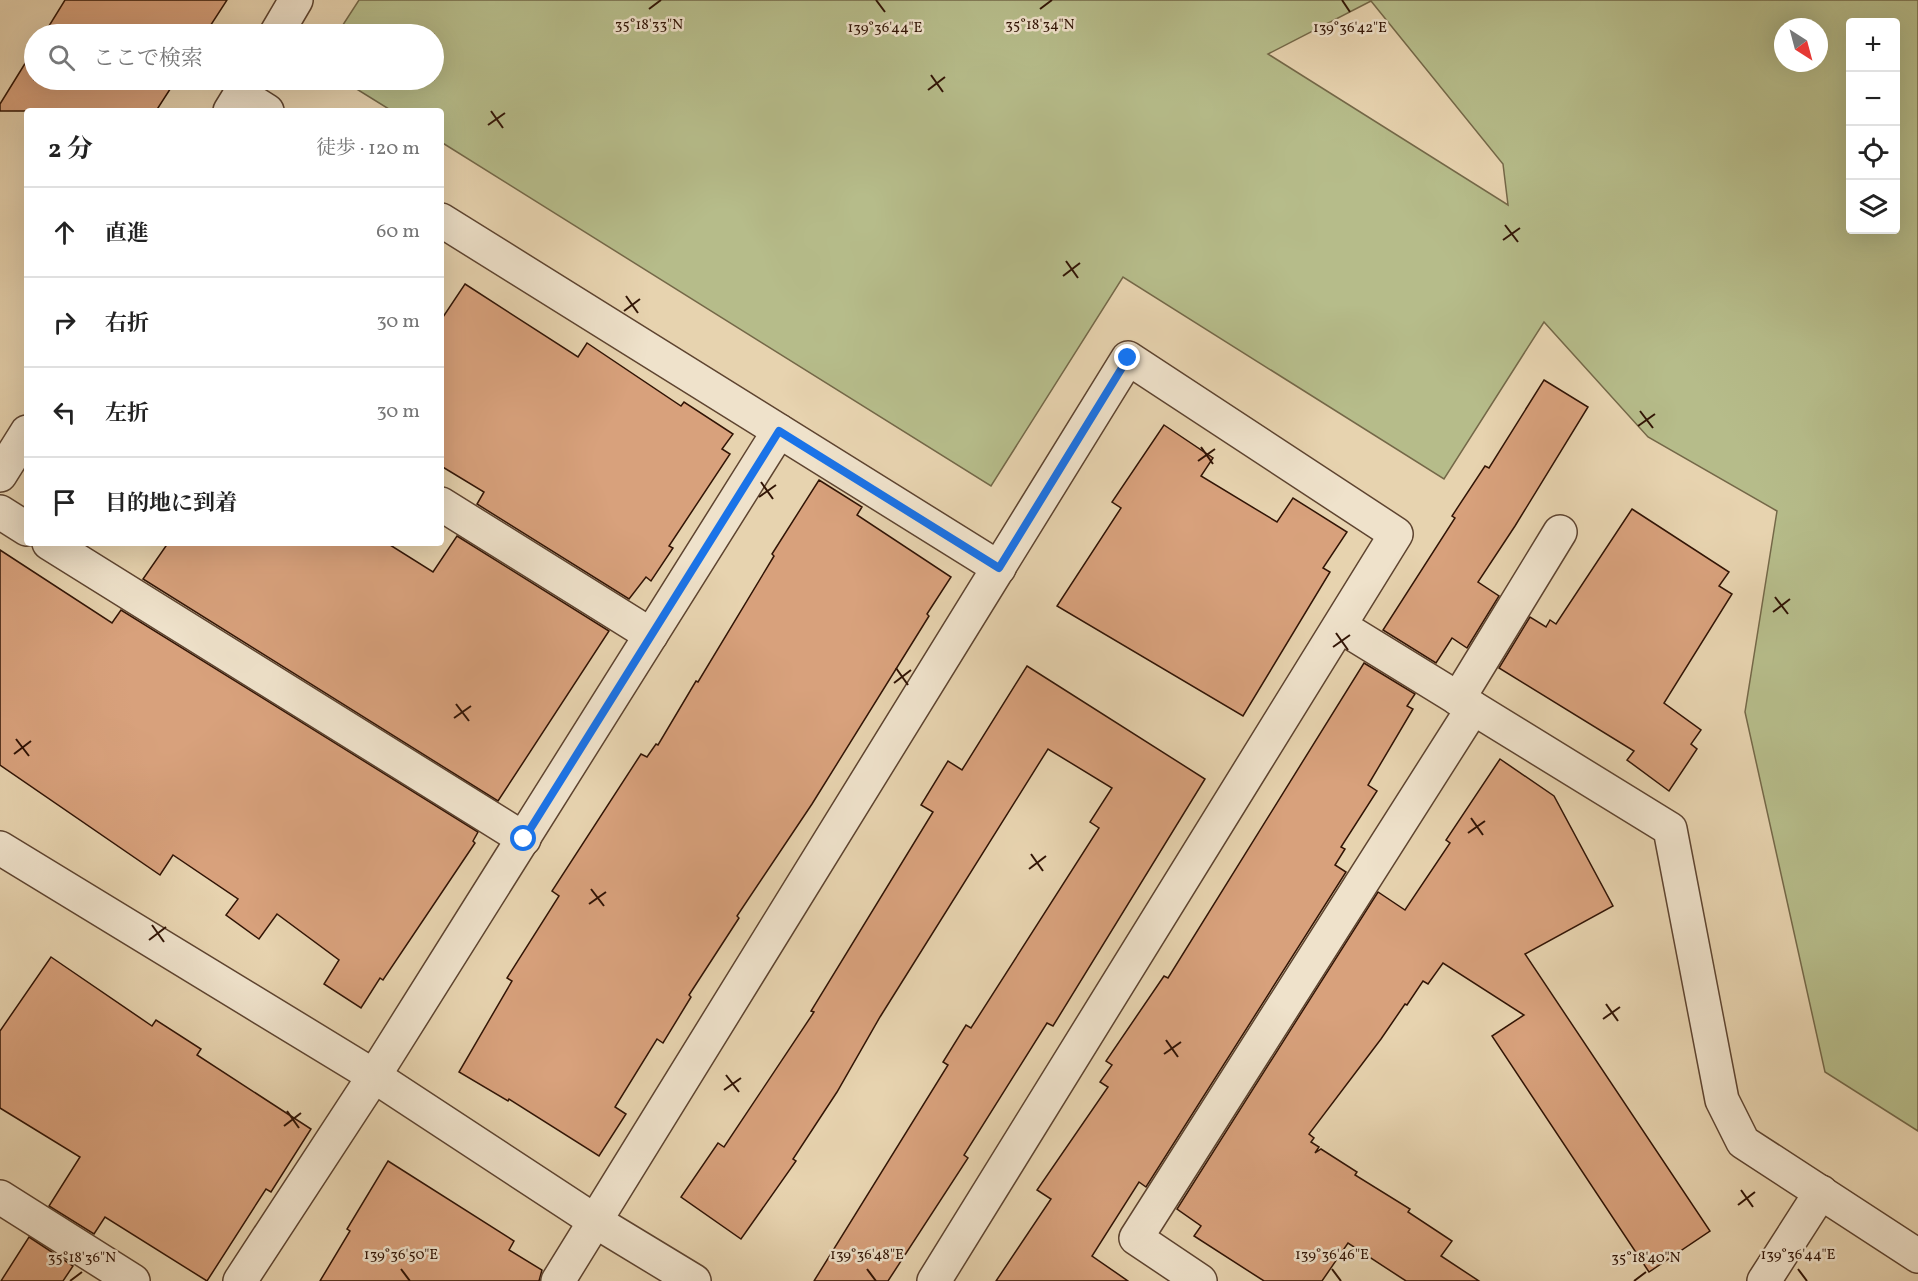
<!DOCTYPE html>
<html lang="ja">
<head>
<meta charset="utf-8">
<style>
	:root { --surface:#fff; --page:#f2f2f2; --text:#222; --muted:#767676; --line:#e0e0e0 }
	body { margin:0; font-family:Vollkorn,"Noto Serif JP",serif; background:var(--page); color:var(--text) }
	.controls { position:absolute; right:18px; top:18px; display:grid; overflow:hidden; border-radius:6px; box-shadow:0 6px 24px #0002 }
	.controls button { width:54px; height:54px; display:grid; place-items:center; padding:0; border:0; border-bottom:2px solid var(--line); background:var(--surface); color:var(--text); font:30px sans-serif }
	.compass { position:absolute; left:1774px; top:18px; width:54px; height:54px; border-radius:50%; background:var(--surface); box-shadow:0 6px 24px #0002; rotate:144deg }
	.stop { position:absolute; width:18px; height:18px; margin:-14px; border:4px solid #1a73e8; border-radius:50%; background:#fff }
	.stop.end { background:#1a73e8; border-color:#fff; box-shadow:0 2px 6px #0008 }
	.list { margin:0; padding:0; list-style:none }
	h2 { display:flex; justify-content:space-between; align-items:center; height:78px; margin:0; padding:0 24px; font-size:26px }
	h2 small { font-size:20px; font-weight:400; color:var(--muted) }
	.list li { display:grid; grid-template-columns:39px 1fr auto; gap:18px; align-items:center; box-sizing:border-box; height:90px; padding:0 24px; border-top:2px solid var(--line) }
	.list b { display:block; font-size:22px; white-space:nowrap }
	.list em { font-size:20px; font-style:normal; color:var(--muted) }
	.icon { flex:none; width:33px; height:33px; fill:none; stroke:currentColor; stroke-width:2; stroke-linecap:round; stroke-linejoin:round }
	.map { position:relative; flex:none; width:1918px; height:1281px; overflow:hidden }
	.search { position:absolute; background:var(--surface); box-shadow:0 6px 24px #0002; left:24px; top:24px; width:420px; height:66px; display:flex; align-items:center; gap:15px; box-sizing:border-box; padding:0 21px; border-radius:33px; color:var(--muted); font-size:22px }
	.panel { position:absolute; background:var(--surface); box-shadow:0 6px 24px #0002; left:24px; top:108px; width:420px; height:438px; border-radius:6px }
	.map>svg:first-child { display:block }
	.green { fill:#b6bc8a; stroke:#746848; stroke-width:1.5; fill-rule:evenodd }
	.building { fill:#d8a17c; stroke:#311405; stroke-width:1.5 }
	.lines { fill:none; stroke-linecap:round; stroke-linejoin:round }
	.minor-casing { stroke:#5e4430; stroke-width:36 }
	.minor { stroke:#efe2cb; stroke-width:33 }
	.route { stroke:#1a73e8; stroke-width:8 }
	.ticks { fill:none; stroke:#311405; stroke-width:2 }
	.ticks-label { font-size:15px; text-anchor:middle; fill:#311405; stroke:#efe2cb; stroke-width:5; stroke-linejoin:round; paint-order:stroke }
</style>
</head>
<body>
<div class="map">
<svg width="1918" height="1281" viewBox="0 0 1918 1281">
	<rect width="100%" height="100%" fill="#e7d3af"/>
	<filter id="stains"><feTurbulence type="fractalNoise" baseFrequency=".00333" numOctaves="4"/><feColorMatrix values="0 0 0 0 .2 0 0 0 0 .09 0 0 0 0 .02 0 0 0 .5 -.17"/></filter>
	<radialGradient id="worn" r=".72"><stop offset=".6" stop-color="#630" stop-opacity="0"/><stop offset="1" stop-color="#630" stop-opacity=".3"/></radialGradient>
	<path class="green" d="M359,0H1918V1131L1825,1072L1745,712L1777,511L1648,437L1544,322L1444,479L1123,277L991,486L441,142V111H392L342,80H434V34H337ZM1371,1L1503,164L1508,205L1268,54ZM1850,22H1896V230H1850ZM1783,27H1819V63H1783Z"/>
	<g class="building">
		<path d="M65,0H227L205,34H44Z"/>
		<path d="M34,49V80H176L156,111H0V104Z"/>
		<path d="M465,284L578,357L587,343L681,406L684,402L733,434L722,449L730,454L669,546L673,548L651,581L646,577L629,599L477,504L484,492L441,466V320Z"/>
		<path d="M1544,380L1588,407L1515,526L1478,582L1499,596L1467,648L1452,638L1436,663L1383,630L1455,518L1452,516L1485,466L1489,468Z"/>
		<path d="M1164,425L1213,458L1201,476L1277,522L1293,498L1347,532L1323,568L1330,572L1243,716L1057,606L1121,508L1112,502Z"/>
		<path d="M819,480L862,507L857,515L951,577L927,614L929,616L812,804L737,916L739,918L689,995L691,997L663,1043L657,1039L615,1107L626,1114L599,1156L509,1099L508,1101L459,1072L512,981L507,978L559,896L552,891L641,754L647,757L656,744L658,745L696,681L698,682L774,556L772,554Z"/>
		<path d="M1632,509L1729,572L1719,586L1732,594L1664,703L1701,730L1691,744L1697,749L1669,791L1627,760L1634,751L1499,668L1530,617L1546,627L1550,620L1556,624Z"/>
		<path d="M457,536L609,631L498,801L143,579L168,543H387L433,572Z"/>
		<path d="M0,550L112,623L121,610L478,832L473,841L475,843L383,980L380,978L361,1008L324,984L339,960L277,914L259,939L226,915L238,899L173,855L160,875L0,765Z"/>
		<path d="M1364,663L1415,694L1407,706L1413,709L1368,785L1377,791L1341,847L1345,849L1335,865L1346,872L1146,1187L1139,1182L1092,1256L1128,1281H996L1051,1199L1037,1190L1108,1087L1100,1082L1112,1065L1106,1061L1164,976L1168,978Z"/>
		<path d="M1027,666L1205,779L1053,1026L1047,1023L964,1155L968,1158L888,1281H814L948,1065L943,1062L966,1025L971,1028L1099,828L1090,822L1112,788L1048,749L880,1017L837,1092L793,1159L796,1161L741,1239L681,1197L718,1143L724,1147L814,1012L811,1011L933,812L921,805L948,761L962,770Z"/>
		<path d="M1500,759L1554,796L1613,906L1525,954L1710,1231L1649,1272L1492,1036L1524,1015L1443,963L1428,984L1423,981L1407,1005L1405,1004L1381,1039L1309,1134L1314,1138L1311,1142L1319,1147L1315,1153L1321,1149L1357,1172L1355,1175L1410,1209L1408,1212L1452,1241L1441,1256L1479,1281H1406L1348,1243L1322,1281H1264L1194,1236L1201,1226L1177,1209L1378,892L1405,910L1450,843L1446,840Z"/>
		<path d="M51,957L152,1026L156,1020L201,1049L197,1055L311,1129L271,1192L266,1189L207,1281L105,1217L94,1234L49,1206L80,1157L0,1108V1031Z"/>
		<path d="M388,1161L514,1241L509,1250L542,1270L539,1281H320L350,1231L347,1229Z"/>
		<path d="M29,1237L73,1266L63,1281H1Z"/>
	</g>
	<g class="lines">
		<defs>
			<g id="minor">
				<path d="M276,34L296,0"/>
				<path d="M240,94L267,111"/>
				<path d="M230,111L249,80"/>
				<path d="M441,220L999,568"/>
				<path d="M0,475L27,432"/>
				<path d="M441,504L651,635"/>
				<path d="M0,512L27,529"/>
				<path d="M49,543L524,839"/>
				<path d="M1340,626L1670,829L1722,1100L1743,1142L1918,1256"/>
				<path d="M1458,699L1560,532"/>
				<path d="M0,848L374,1076L595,1221L694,1281"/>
				<path d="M0,1197L133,1281"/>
				<path d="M240,1281L374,1076L779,431"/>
				<path d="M558,1281L1128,358L1396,534L934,1281"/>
				<path d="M1200,1281L1136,1238L1473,708"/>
				<path d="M1764,1281L1821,1192"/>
			</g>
		</defs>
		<use href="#minor" class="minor-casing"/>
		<use href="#minor" class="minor"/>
	</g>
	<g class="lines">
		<path class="route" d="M524,839L779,431L999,568L1128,358"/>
	</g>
	<path class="ticks" d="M876,0L885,12M1342,0L1350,12M649,9L661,0M1040,9L1052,0M931,75L943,92M928,90L945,77M491,111L503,128M488,125L505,113M1505,225L1518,242M1503,240L1520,228M1066,261L1078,278M1063,276L1080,263M626,296L638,313M624,311L640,299M1640,411L1653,428M1638,426L1655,414M1201,447L1213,464M1198,461L1215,449M761,482L773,499M759,497L776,485M1775,597L1788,614M1773,612L1790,599M1336,633L1348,650M1333,647L1350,635M896,668L908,685M894,683L911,670M456,704L469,721M454,718L471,706M16,739L29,756M14,754L31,741M1471,818L1483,835M1468,833L1485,821M1031,854L1043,871M1029,869L1046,856M591,889L604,906M589,904L606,892M152,925L164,942M149,940L166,927M1606,1004L1618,1021M1603,1019L1620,1007M1166,1040L1178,1057M1164,1054L1181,1042M726,1075L739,1092M724,1090L741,1078M287,1111L299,1128M284,1126L301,1113M1741,1190L1753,1207M1738,1205L1755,1192M401,1269L410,1281M867,1269L876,1281M1332,1269L1341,1281M1798,1269L1807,1281M70,1281L82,1272M1634,1281L1646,1272"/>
	<g class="ticks-label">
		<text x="649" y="29">35°18'33"N</text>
		<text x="1040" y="29">35°18'34"N</text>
		<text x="885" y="32">139°36'44"E</text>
		<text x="1350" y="32">139°36'42"E</text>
		<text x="401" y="1259">139°36'50"E</text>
		<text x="867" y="1259">139°36'48"E</text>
		<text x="1332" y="1259">139°36'46"E</text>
		<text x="1798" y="1259">139°36'44"E</text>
		<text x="82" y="1262">35°18'36"N</text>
		<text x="1646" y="1262">35°18'40"N</text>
	</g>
	<rect width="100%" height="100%" filter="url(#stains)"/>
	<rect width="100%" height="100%" fill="url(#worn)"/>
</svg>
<div class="controls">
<button>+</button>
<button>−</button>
<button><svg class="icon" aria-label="locate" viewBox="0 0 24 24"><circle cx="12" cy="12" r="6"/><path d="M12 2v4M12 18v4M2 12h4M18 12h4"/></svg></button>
<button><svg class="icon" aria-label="layers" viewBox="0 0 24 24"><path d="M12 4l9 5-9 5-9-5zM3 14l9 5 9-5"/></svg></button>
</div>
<svg class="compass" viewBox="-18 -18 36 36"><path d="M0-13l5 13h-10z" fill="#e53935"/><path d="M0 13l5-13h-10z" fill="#767676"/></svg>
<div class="stop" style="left:524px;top:839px"></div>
<div class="stop end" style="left:1128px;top:358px"></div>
<div class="search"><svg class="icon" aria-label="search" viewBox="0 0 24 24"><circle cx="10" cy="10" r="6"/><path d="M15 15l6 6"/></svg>ここで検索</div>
<section class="panel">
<h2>2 分<small>徒歩 · 120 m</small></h2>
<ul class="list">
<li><svg class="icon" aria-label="ahead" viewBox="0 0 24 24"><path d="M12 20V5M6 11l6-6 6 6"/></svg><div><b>直進</b></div><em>60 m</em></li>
<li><svg class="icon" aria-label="right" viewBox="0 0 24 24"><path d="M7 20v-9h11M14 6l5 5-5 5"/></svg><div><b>右折</b></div><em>30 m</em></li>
<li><svg class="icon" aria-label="left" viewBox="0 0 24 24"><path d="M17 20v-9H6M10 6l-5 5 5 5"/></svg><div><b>左折</b></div><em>30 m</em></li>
<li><svg class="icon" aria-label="arrive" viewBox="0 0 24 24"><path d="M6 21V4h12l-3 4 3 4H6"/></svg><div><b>目的地に到着</b></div></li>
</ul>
</section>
</div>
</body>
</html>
